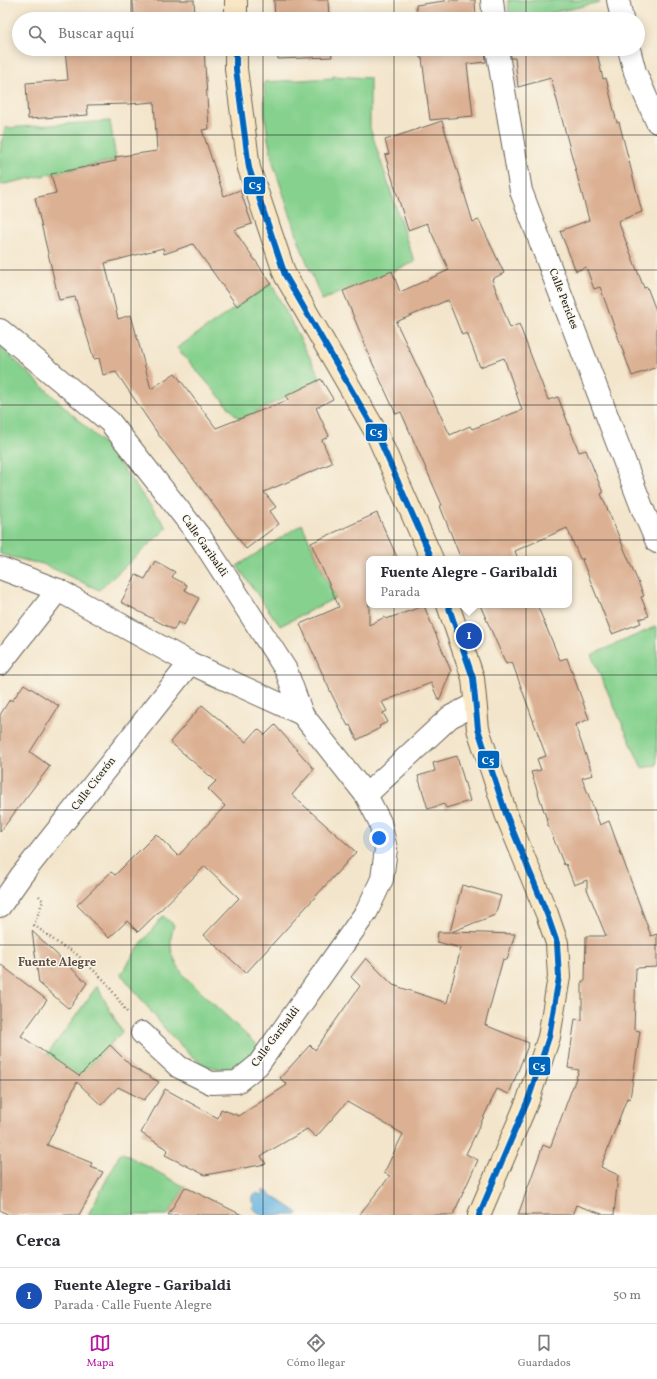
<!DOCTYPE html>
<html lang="es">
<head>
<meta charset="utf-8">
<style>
	:root { --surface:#fff; --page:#f2f2f3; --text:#2b2b33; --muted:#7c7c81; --line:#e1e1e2; --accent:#b5179e }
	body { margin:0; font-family:Vollkorn,serif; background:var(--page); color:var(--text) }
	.you { position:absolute; left:379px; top:838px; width:14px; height:14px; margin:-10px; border:3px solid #fff; border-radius:50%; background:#1a73e8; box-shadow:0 0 0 6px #1a73e833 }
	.badge { display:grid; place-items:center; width:26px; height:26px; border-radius:50%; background:var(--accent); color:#fff; font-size:13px; font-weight:700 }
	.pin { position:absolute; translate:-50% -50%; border:2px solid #fff; box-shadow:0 1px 4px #0006 }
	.popup { position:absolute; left:366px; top:556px; width:206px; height:52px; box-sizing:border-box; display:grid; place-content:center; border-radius:8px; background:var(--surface); filter:drop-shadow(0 1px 3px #0005); font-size:13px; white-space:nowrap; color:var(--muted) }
	.popup b { font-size:15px; color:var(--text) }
	.popup::after { content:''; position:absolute; left:50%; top:100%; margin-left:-8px; border:8px solid transparent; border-top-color:var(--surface) }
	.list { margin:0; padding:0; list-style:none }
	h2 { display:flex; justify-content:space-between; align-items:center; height:52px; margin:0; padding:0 16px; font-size:17px }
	h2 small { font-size:13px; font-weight:400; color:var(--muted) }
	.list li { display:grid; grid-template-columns:26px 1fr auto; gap:12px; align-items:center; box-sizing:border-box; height:56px; padding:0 16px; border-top:1px solid var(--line) }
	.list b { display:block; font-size:15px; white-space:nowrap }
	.list p { margin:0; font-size:13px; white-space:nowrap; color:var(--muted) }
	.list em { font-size:13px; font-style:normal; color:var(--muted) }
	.icon { flex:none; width:22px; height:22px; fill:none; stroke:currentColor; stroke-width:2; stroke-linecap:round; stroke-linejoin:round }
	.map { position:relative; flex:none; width:657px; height:1215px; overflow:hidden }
	.search { position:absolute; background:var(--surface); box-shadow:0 2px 10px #0003; left:12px; right:12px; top:12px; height:44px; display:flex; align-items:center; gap:10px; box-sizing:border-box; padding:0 14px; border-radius:22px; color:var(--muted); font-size:15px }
	.sheet { height:108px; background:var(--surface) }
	nav { display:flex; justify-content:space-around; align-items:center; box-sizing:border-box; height:56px; border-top:1px solid var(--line); background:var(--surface); font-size:11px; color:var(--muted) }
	nav a { display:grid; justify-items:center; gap:2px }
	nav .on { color:var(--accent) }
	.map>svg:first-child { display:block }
	.green { fill:#86d18e; stroke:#517655 }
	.water { fill:#66b4e0; stroke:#41687e }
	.building { fill:#dcb093; fill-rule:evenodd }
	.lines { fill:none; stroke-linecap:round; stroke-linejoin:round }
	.street-casing { stroke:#676259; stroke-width:24 }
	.secondary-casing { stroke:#676259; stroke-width:24 }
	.path { stroke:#676259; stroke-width:2.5; stroke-dasharray:1 3; stroke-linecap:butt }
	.street { stroke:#fff; stroke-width:22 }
	.secondary { stroke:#f9e7c3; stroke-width:22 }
	.bus-1-casing { stroke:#fbf7ec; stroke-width:9 }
	.bus-1 { stroke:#0065bd; stroke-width:6 }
	.grid { fill:none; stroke:#1c1c1c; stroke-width:1; stroke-opacity:0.55 }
	.labels { text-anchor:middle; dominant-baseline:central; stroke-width:3; stroke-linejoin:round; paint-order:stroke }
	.street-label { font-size:11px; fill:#1c1c1c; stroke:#fbf7ec }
	.neighbourhood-label { font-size:12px; font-weight:bold; fill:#5f5046; stroke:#fbf7ec }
	.line-badge { stroke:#fbf7ec; stroke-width:1.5 }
	.badge-label { font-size:11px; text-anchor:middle; font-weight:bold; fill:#fff }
</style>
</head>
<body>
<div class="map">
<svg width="657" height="1215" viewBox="0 0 657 1215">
	<rect width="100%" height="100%" fill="#fbf7ec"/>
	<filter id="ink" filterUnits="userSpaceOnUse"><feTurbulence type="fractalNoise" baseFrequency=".025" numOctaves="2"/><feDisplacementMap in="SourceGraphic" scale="8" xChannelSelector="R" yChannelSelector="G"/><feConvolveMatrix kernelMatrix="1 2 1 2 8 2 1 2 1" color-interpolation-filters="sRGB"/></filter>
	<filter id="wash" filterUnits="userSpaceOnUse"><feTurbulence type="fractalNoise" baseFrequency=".012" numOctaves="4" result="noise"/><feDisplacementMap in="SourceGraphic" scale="16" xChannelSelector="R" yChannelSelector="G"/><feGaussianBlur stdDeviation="0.9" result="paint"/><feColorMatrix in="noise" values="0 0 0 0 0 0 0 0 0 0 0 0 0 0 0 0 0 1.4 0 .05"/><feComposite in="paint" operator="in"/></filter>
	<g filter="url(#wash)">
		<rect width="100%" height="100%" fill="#f3e5cb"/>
		<g class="green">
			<path d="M508,0H599L600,2L571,9L516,19H509Z"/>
			<path d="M333,76L370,78V128L409,247L415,262L322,300L302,250L274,166L268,139L265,116L264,82L333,78Z"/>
			<path d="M110,121L116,160L0,185V151L5,128Z"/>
			<path d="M271,283L321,379L252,414L239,419L177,348Z"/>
			<path d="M0,346L106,446L167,528L99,590L43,564L27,561L0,554Z"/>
			<path d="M302,524L335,598L280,626L237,566Z"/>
			<path d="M657,626V765L642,768L591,655Z"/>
			<path d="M163,916L174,925C167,948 172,956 184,976L259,1047L250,1060L237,1067L222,1069L206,1066L190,1055L166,1030L121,974L140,945Z"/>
			<path d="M97,986L122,1032L75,1081L47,1054L73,1020Z"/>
			<path d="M121,1152L185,1187L168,1215H88Z"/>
		</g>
		<path class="water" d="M264,1190L298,1213L297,1215H262L252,1208L255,1204L252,1202V1196L256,1193L261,1195Z"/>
		<g id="blocks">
			<g class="building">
				<path d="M133,0H194L195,19H94L134,17Z"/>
				<path d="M274,0H328L329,19H275Z"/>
				<path d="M451,0H475L476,19H417L416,5Z"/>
				<path d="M587,15L588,19H567Z"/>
				<path d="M65,49H204L209,129L202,130L224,196L240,190L252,224L234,230L271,283L237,306L193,244L164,254L163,248L105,263L118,319L131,315L151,389L175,373L216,428L288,400L286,396L321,379L333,399L316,408L329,436L322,440L332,463L264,492L276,507L270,511L279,524L246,549L183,464L182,465L161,437H160L116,372L103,375L99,358L94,359L75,297L59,300L35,198L56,193L51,174L116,161L115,157L157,151L154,102L130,104L87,105L88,115L28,119L26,83L68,80Z"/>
				<path d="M277,49H331L332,57L278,59Z"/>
				<path d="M419,49H485L486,62L467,64L473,116L430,120L422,58H420Z"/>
				<path d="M510,49H596L603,79L606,78L617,123L619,122L642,212L618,221L644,288L647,287L657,313V367L632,376L600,287L594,289L586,267L576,271L560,231L589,220L551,78L518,87L515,58H511Z"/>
				<path d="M442,121L473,222L479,220L504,273L492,279L510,328L519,324L548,400L558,397L579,452L586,450L603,493L601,494L644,596L641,597L649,616L639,619L641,623L612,634L582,560L584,559H580L567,528L515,551L518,559H461L440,506L442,505L401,412L396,414L366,349H367L343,291L392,271L400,292L449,270L427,223L408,230L385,155L389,154L385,140ZM448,300L462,335L467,333L480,367L504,358L522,410L472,429L470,426L450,435L396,322Z"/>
				<path d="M377,513L398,559H369V625L385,617L386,619L424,606L451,671L439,701L431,683L382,702L387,711L383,713L388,722L379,726L380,728L357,740L350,725L348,726L332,695L300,624L339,607L311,543Z"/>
				<path d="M155,561L175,572L172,577L187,585L185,590L199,598L184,625L178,622L174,630L121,602L136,575L145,579Z"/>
				<path d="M480,605H537L560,660L567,658L589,719L575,725L593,775L582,778L600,825L609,821L651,936L657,934V967L636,968L634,1030L640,1031L630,1099L627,1098L601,1167L618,1175L614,1215H605L576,1205L572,1215H518L543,1145L550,1148L579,1070L568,1068L575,1019L582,1020V981H585L586,936H606L587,889V880L574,885L566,864L564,865L546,820H547L531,772L541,770L537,759L546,756L512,662L506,664Z"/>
				<path d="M24,684L59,706L30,752L50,766L0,832V715L10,699L12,701Z"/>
				<path d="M202,705L246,742L258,729L265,735L275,725L314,769L292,795L356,852L246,973L204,935L239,898L205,866L138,932L127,921L109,938L77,905L111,872L115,875L156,834L178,856L225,806L208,789L216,781L170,742Z"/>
				<path d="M457,756L470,801L446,808L444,804L428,809L418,776L435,771L433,763Z"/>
				<path d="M462,885L501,896L495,915L451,932L515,934L507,960L503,959L485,1025L529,1043L509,1094L497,1089L466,1154L478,1160L453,1215H359L390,1176L384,1173L403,1134L347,1102L316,1137L307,1129L261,1156L266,1164L205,1175L165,1155L168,1150L141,1133L165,1089L218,1118L221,1109L239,1116L287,1085L280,1078L310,1045L315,1050L360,986L351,977L366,958L393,985L447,1003L461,948L437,942L438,932H450Z"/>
				<path d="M32,931L87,983L69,1009L39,983Z"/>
				<path d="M0,964L47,1000L21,1036L79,1076L110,1045L132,1067L159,1082L144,1100L118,1087L101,1105L77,1082L47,1145L92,1163L90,1167L103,1172L79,1215H9L0,1210Z"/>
				<path d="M185,1187L242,1215H168Z"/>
			</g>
		</g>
	</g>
	<g filter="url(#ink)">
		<use href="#blocks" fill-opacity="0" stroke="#676259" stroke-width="1"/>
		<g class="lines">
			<defs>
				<g id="street">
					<path d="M492,0L494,19"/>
					<path d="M618,0L622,19"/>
					<path d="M497,49L521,191L643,510L657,542"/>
					<path d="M629,49L635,72L657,122"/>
					<path d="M0,330L110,422L201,538L286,670L302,714L366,795L380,822L386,849L382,879L367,911L258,1065L237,1082L211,1083L179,1067L142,1033"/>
					<path d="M0,568L58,590L190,663L302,714"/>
					<path d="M0,664L58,590"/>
					<path d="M366,795L450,717L475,704"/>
					<path d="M0,906L21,876L190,663"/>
				</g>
				<g id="secondary">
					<path d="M236,0V19"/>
					<path d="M236,49V69L249,168L285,275L377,434L432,559"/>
					<path d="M448,605L473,678L478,729L506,814L547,914L557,943L559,977L549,1037L528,1100L479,1215"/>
				</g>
			</defs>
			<use href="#street" class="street-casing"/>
			<use href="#secondary" class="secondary-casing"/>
			<path class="path" d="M39,896L43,901L34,925L63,947L73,951L105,981L127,1012"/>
			<use href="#street" class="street"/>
			<use href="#secondary" class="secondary"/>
			<defs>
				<g id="bus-1">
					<path d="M236,49V69L249,168L285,275L377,434L432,559"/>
					<path d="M448,605L473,678L478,729L506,814L547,914L557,943L559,977L549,1037L528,1100L479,1215"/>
				</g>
			</defs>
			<use href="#bus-1" class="bus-1-casing"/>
			<use href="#bus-1" class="bus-1"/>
		</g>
	</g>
	<path class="grid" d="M131,0V19M263,0V19M394,0V19M526,0V19M131,49V1215M263,49V1215M394,49V1215M526,49V1215M0,135H657M0,270H657M0,405H657M0,540H657M0,675H657M0,810H657M0,945H657M0,1080H657"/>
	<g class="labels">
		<g class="street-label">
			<text transform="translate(563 299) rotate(69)">Calle Pericles</text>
			<text transform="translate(204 546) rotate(55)">Calle Garibaldi</text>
			<text transform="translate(94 784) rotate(-52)">Calle Cicerón</text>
			<text transform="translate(276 1037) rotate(-53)">Calle Garibaldi</text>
		</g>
		<g class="neighbourhood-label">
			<text x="57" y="963">Fuente Alegre</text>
		</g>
	</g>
	<g class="line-badge">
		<rect x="243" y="176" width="23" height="19" rx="4" fill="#0065bd"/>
		<rect x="365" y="423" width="23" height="19" rx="4" fill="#0065bd"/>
		<rect x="477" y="750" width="23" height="19" rx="4" fill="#0065bd"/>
		<rect x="528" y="1056" width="23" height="20" rx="4" fill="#0065bd"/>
	</g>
	<g class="badge-label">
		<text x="255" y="189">C5</text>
		<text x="376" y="436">C5</text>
		<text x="488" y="764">C5</text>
		<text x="539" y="1070">C5</text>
	</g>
</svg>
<div class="you"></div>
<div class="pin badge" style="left:469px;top:636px;background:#1a4fb4">1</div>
<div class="popup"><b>Fuente Alegre - Garibaldi</b>Parada</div>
<div class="search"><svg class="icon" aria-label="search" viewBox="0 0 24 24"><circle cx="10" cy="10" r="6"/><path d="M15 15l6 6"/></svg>Buscar aquí</div>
</div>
<section class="sheet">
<h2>Cerca<small></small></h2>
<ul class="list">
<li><span class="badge" style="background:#1a4fb4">1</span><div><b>Fuente Alegre - Garibaldi</b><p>Parada · Calle Fuente Alegre</p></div><em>50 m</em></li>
</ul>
</section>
<nav>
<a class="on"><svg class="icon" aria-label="map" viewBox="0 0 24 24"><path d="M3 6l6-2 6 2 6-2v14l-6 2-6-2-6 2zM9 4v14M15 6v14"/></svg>Mapa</a>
<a><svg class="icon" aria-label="directions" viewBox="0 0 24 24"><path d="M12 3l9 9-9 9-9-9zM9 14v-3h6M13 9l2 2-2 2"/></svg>Cómo llegar</a>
<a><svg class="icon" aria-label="saved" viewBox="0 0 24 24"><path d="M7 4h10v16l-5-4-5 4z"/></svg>Guardados</a>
</nav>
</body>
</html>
